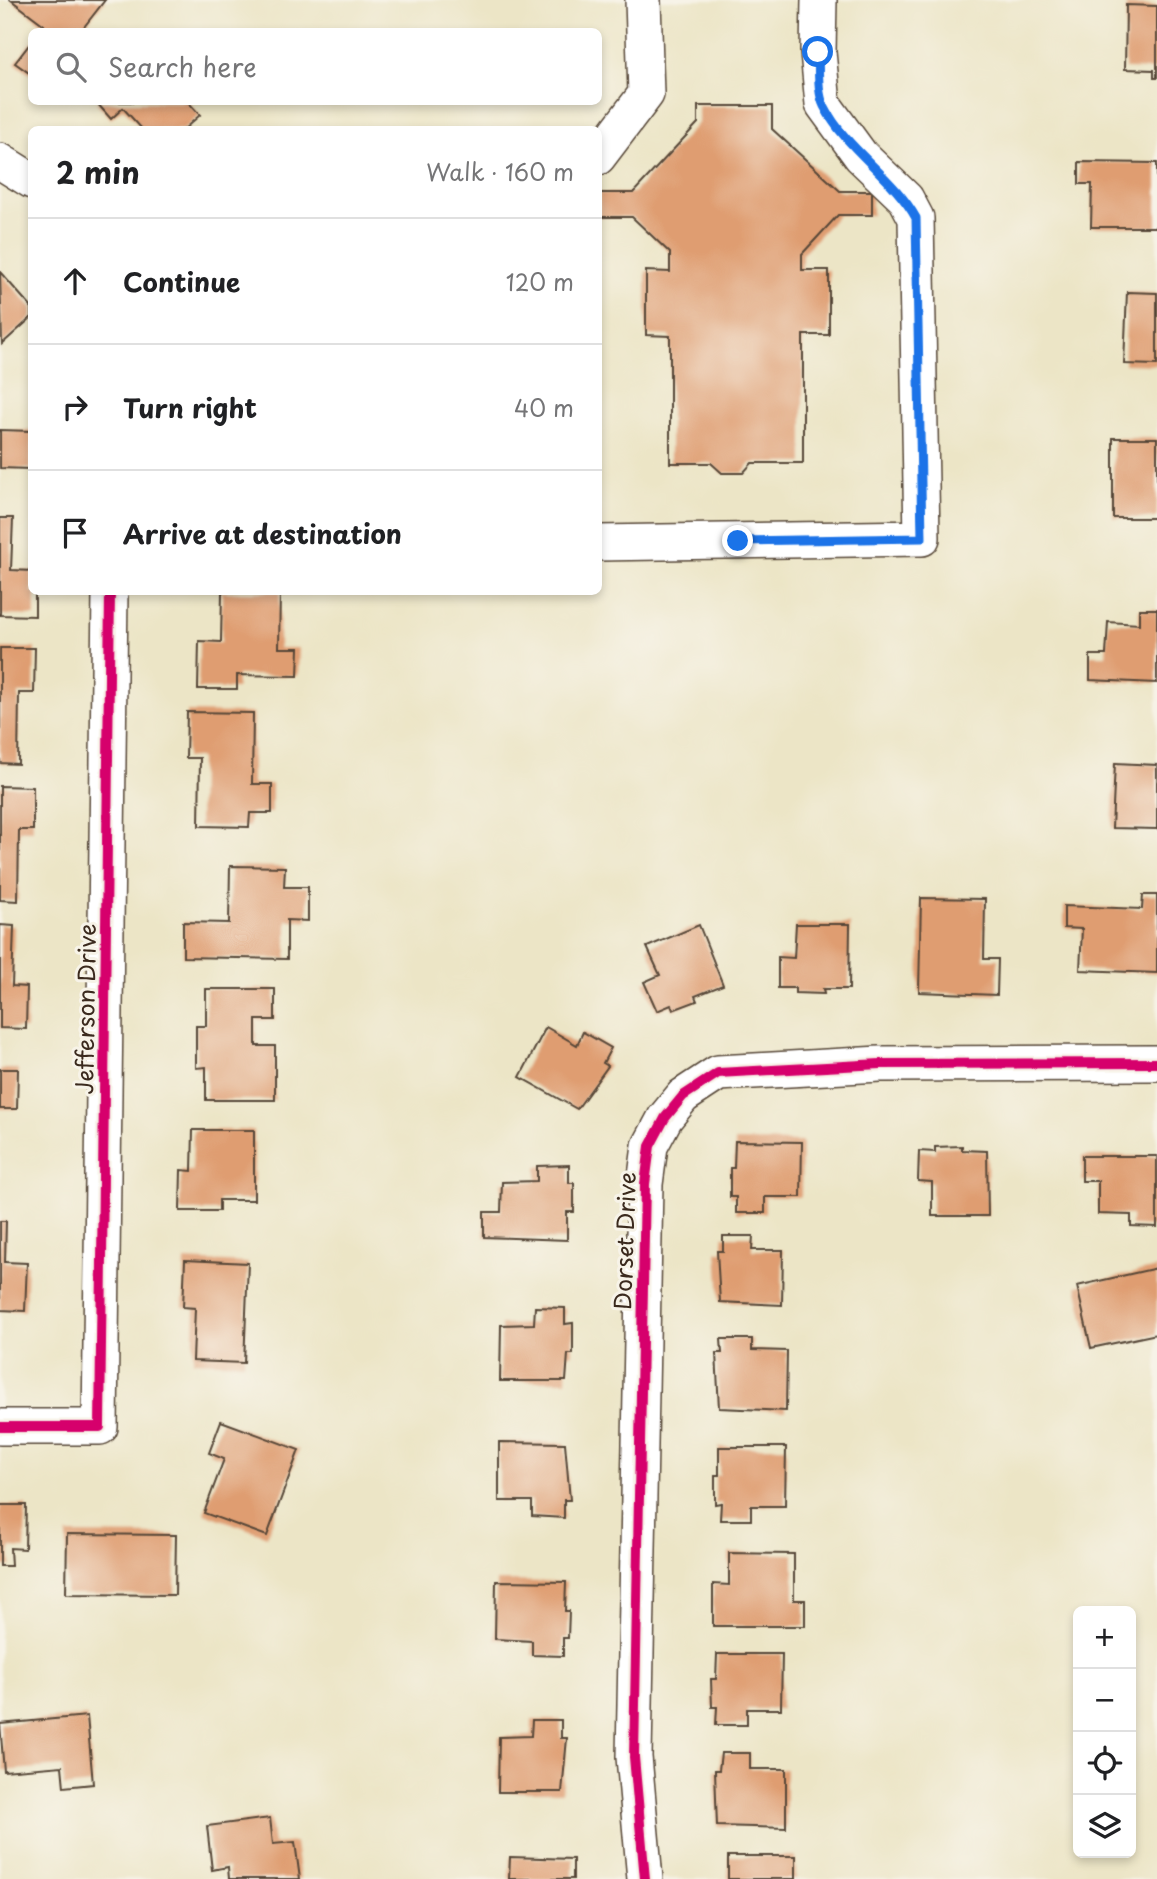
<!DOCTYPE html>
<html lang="en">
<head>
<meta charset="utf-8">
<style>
	:root { --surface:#fff; --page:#f6f6f6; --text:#202124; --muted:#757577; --line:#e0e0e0 }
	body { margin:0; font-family:"Playpen Sans",sans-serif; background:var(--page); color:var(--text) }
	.controls { position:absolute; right:21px; bottom:21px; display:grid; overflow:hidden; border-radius:10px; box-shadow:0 4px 10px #0003 }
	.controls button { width:63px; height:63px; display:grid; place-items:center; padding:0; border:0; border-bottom:2px solid var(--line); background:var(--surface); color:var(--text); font:35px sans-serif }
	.stop { position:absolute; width:21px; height:21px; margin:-16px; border:5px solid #1a73e8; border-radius:50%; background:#fff }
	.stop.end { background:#1a73e8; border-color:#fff; box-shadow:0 2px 7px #0008 }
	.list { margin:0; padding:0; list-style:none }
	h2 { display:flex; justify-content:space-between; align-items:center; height:91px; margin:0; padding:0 28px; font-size:30px }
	h2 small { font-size:23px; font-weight:400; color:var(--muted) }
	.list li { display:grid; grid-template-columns:46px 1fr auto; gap:21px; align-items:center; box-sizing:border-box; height:126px; padding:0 28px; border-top:2px solid var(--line) }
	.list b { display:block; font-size:26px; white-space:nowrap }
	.list em { font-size:23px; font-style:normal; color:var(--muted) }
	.icon { flex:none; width:38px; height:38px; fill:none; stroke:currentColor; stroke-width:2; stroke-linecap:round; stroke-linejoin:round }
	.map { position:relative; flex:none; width:1157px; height:1879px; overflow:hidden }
	.search { position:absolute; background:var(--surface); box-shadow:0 4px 10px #0003; left:28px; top:28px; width:574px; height:77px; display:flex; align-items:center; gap:18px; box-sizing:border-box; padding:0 24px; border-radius:10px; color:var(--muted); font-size:26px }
	.panel { position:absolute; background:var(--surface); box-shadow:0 4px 10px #0003; left:28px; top:126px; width:574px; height:469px; border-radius:10px }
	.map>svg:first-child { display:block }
	.building { fill:#df9d71 }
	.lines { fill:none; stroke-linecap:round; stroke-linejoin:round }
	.minor-casing { stroke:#564637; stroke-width:38 }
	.minor { stroke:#fff; stroke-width:35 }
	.cycleway-casing { stroke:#f7f3e8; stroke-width:15 }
	.cycleway { stroke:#d6006c; stroke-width:10 }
	.route { stroke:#1a73e8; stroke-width:9 }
	.labels { text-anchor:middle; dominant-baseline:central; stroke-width:6; stroke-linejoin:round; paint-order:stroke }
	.street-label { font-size:23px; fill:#3b2a1e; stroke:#f7f3e8 }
</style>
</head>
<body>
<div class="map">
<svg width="1157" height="1879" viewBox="0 0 1157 1879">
	<rect width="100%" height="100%" fill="#f7f3e8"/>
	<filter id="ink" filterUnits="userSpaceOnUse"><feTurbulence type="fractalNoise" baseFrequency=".0143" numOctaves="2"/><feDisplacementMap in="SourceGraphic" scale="14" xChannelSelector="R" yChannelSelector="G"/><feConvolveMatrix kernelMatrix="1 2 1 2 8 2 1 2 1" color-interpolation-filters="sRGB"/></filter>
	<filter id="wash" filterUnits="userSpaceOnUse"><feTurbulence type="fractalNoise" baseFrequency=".00686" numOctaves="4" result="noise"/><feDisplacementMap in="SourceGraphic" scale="28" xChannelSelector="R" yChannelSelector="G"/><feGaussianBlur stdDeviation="1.57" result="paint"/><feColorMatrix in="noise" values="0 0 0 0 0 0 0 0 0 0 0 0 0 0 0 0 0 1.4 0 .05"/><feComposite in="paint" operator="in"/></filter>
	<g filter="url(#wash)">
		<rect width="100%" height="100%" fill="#ece5c6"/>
		<g id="blocks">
			<g class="building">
				<path d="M11,0H105L80,32H39L44,25Z"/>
				<path d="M1126,5L1157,6V78H1154V70L1125,69Z"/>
				<path d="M32,41V75L15,63Z"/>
				<path d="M96,102H188L200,115L183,130H143L123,108L111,119Z"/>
				<path d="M698,106H772V129L840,191H872V215H838L802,254V270H829V335H803V463H752L743,473H722L711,463H670V336L646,335V271L670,272V253L632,217H599V193H633L698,123Z"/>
				<path d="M1079,162L1157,163V227H1091L1092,184H1079Z"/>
				<path d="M0,272L32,308V317L2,344Z"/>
				<path d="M1127,292L1157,293V365L1124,364Z"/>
				<path d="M0,430L32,431L31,469L0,468Z"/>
				<rect x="1113" y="438" width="44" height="80"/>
				<path d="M0,518H13L11,570L32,571V592H35V616L0,615Z"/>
				<path d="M222,592H280L279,648H299L298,676L237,675V689H198L199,641L221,642Z"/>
				<path d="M1139,609H1157V683L1090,680V655H1106L1108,622L1139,624Z"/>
				<path d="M0,648H35L34,693H19L18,764L0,763Z"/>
				<path d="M187,712L253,713L252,784H272V813H250L249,827L199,826L200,758H186Z"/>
				<path d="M1115,763L1157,765V829L1112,828Z"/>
				<path d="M0,786L33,787V830H19L18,901L0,900Z"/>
				<path d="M230,866L285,867L284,887H308V921L287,920V959L183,957V922L229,923Z"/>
				<path d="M1143,895H1157V973L1080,970L1082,929L1064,928V906L1142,909Z"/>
				<path d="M921,898L985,899L984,959H998L997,995L919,992Z"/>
				<path d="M796,924H850L849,989H823L824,994L795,993V988H778V957L794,958Z"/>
				<path d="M0,925L14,926L12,986L27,987L26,1029L0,1028Z"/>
				<path d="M699,925L723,985L695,996L697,1001L673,1010L671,1005L657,1011L644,982L660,975L647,947Z"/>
				<path d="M206,989H275V1020H256V1046H275V1100H206V1067L196,1068V1026H206Z"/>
				<path d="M546,1027L577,1045L583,1032L611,1048L603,1063L608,1066L577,1109L520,1077Z"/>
				<path d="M0,1069H18L17,1109H0Z"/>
				<path d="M193,1130H254V1200H219V1211H180L181,1170L192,1171Z"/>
				<path d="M735,1141L802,1142L801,1197H765V1213H736V1197H730V1168H734Z"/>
				<path d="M962,1146V1150L987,1151L988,1216H932V1182L918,1181L919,1151L935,1152V1147Z"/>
				<path d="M1082,1156H1157V1227L1131,1226V1215L1098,1214V1181H1082Z"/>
				<path d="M569,1165V1183H574V1212H567V1240L484,1237V1212H501L502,1182L537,1181V1166Z"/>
				<path d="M0,1221H6L5,1262L27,1263L25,1311L0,1310Z"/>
				<path d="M723,1236H753L752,1250H783L782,1305L720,1302L717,1251H723Z"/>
				<path d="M185,1260L248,1263L244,1363L193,1361L195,1308L183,1307Z"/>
				<path d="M1157,1268V1334L1091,1348L1077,1286Z"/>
				<path d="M535,1307L565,1308V1324L573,1323V1354H568L566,1381H500L501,1325L534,1324Z"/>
				<path d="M721,1339H752V1350L787,1351L786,1411L719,1408L716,1353H722Z"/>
				<path d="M221,1421L299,1450L267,1536L204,1513L224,1459L209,1453Z"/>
				<path d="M499,1442L565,1443L570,1500H564V1518L532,1516V1501H499Z"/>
				<path d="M719,1447H786L785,1506H751V1520H720L721,1503L715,1504V1475H719Z"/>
				<path d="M0,1505H26L25,1549L10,1548L11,1566H0Z"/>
				<path d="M67,1534L176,1535L175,1595L66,1594Z"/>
				<path d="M729,1553L794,1554V1600H805V1626H713V1584L729,1585Z"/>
				<path d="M496,1581L566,1582L565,1611H569L568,1638H563V1656L532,1655V1641L495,1639Z"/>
				<path d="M717,1654H782L781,1709H747V1725H716L717,1707H712L711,1679H716Z"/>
				<path d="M87,1716L93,1784L64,1787L62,1766L4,1771L0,1724Z"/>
				<path d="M532,1720H561V1738H567L562,1792H498L499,1737L531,1736Z"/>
				<path d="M721,1753H750V1769H786V1828L717,1826L715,1770H719Z"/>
				<path d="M270,1818L273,1844L295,1842L300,1879H229L228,1867L212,1870L207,1826Z"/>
				<rect x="728" y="1856" width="68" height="23"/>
				<path d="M510,1857L573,1859V1879H509Z"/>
			</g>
		</g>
	</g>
	<g filter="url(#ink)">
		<use href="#blocks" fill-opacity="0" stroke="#564637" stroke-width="2"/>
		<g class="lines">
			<defs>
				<g id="minor">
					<path d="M598,157L646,94L643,0"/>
					<path d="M0,161L32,181"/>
					<path d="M598,543L922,538L916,218L906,199L861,156L823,104L818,52L819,0"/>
					<path d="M0,1427H100L110,592"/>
					<path d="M645,1879L634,1757L645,1184L650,1146L665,1118L683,1096L718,1073L880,1064L1157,1063"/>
				</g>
			</defs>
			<use href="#minor" class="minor-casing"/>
			<use href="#minor" class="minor"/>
			<defs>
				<g id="cycleway">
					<path d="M0,1427H100L110,592"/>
					<path d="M645,1879L634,1757L645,1184L650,1146L665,1118L683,1096L718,1073L880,1064L1157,1063"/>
				</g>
			</defs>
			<use href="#cycleway" class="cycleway-casing"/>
			<use href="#cycleway" class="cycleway"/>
		</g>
	</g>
	<g class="lines" filter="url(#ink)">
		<path class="route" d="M738,541L922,538L916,218C893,176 846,150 824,106C817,92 819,68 818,52"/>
	</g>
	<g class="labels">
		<g class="street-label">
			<text transform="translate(85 1009) rotate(-89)">Jefferson Drive</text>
			<text transform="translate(624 1241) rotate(-88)">Dorset Drive</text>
		</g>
	</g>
</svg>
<div class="controls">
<button>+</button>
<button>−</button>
<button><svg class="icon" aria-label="locate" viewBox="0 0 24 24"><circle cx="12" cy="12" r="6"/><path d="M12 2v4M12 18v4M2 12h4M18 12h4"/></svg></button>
<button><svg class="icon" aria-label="layers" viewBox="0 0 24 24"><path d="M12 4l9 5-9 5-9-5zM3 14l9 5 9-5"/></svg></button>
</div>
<div class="stop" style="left:818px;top:52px"></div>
<div class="stop end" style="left:738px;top:541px"></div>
<div class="search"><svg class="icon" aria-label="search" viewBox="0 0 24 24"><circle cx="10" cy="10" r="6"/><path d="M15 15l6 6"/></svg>Search here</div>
<section class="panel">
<h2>2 min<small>Walk · 160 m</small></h2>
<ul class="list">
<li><svg class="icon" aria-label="ahead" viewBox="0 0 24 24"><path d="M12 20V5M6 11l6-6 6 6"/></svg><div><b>Continue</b></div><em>120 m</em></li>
<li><svg class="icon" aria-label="right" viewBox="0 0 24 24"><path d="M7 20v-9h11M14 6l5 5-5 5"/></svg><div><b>Turn right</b></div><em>40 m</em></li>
<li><svg class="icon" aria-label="arrive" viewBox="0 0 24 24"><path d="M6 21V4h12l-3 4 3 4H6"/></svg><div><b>Arrive at destination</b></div></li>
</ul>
</section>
</div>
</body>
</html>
